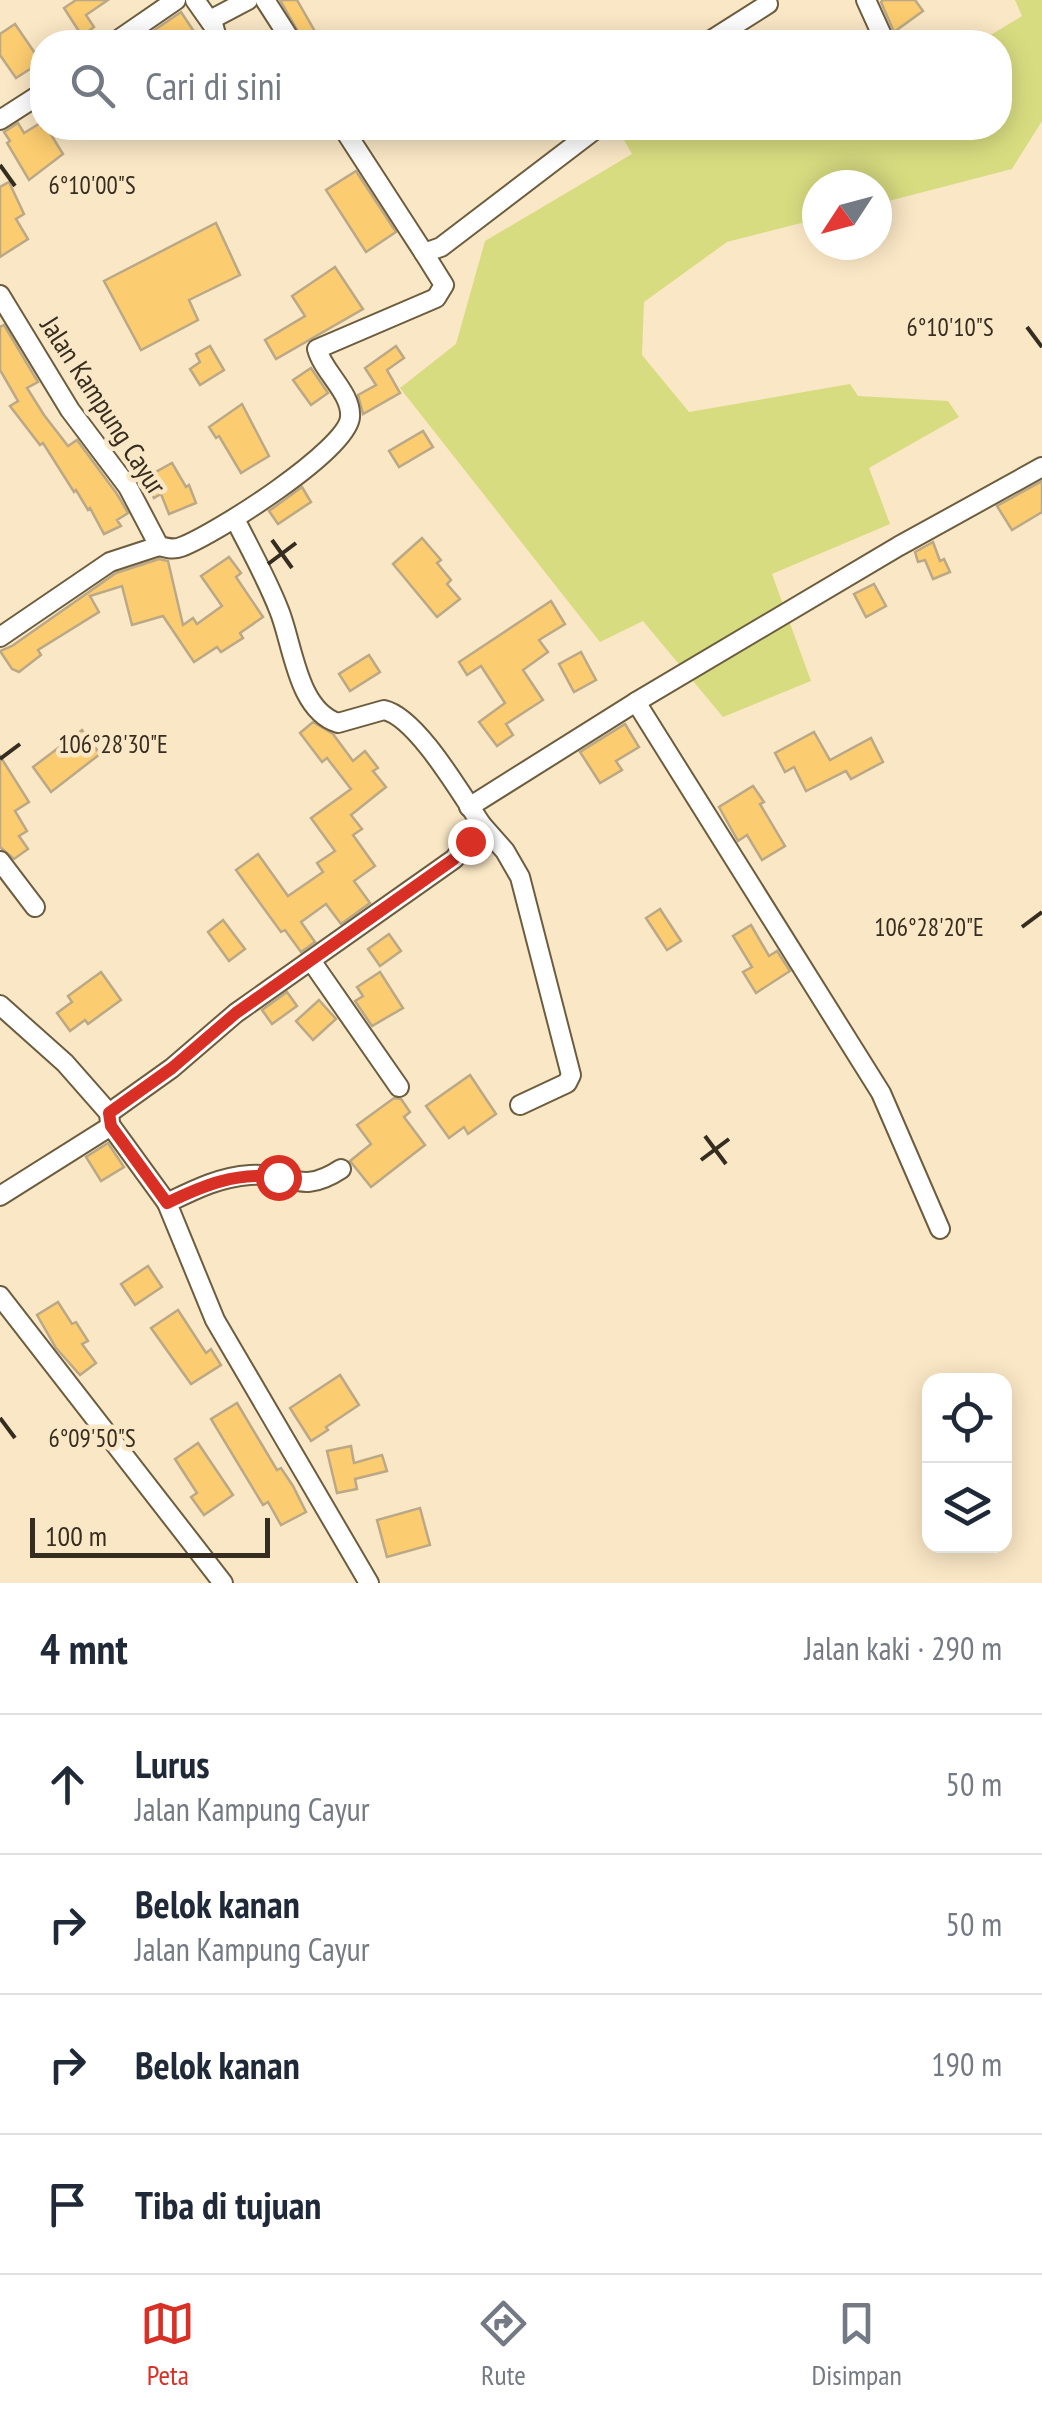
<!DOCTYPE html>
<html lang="id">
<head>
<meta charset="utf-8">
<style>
	:root { --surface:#fff; --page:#f2f2f3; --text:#1f2937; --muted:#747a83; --line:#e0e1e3; --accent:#d93025 }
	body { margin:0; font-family:"PT Sans Narrow",sans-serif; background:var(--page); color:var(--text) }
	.controls { position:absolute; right:30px; bottom:30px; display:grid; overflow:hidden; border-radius:20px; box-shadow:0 5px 25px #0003 }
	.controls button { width:90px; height:90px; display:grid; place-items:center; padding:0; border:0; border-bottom:2px solid var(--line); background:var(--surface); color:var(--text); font:50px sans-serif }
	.compass { position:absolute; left:802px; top:170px; width:90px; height:90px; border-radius:50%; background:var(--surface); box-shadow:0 5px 25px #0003; rotate:234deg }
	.scale { position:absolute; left:30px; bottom:25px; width:240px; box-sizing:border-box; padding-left:10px; border:5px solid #352d20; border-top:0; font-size:28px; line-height:35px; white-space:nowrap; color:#352d20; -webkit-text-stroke:8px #fae7c5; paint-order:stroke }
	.stop { position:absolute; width:30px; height:30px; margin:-22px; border:8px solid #d93025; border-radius:50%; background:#fff }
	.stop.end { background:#d93025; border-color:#fff; box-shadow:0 2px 10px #0008 }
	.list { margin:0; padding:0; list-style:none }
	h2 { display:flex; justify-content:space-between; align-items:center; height:130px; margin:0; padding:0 40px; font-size:42px }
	h2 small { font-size:32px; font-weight:400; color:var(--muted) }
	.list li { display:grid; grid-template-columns:65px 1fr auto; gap:30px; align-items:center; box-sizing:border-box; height:140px; padding:0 40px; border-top:2px solid var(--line) }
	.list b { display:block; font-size:38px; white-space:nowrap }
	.list p { margin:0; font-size:32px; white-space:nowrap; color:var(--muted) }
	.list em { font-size:32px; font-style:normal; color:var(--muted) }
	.icon { flex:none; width:55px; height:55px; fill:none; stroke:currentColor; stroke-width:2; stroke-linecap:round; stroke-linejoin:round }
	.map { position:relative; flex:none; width:1042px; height:1583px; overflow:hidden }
	.search { position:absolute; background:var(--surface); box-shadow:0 5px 25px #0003; left:30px; right:30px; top:30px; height:110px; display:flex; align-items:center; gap:25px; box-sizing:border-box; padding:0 35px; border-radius:40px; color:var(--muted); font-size:38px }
	.sheet { height:690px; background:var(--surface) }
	nav { display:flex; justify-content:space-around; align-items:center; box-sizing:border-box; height:140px; border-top:2px solid var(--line); background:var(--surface); font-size:28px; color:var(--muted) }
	nav a { display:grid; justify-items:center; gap:5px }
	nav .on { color:var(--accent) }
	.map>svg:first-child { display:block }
	.green { fill:#d8dc80 }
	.building { fill:#fccc70; stroke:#baa887; stroke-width:2.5 }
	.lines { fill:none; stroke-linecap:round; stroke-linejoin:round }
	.street-casing { stroke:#6d5d3f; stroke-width:22 }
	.street { stroke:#fff; stroke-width:18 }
	.route { stroke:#d93025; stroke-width:12 }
	.ticks { fill:none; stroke:#352d20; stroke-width:4 }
	.labels { text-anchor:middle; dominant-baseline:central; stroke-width:9; stroke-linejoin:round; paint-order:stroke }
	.street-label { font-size:28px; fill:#352d20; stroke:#fae7c5 }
	.ticks-label { font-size:25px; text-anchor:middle; fill:#352d20; stroke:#fae7c5; stroke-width:9; stroke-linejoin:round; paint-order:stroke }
</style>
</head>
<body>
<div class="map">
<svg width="1042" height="1583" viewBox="0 0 1042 1583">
	<rect width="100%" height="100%" fill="#fae7c5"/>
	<path class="green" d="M1015,0H1042V121L1012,169L877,204V185H817V219L727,242L644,302L642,355L689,412L850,384L858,396L948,401L959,417L869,468L890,524L772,574L811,681L723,717L643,621L600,642L400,388L456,344L485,241L632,154L617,128H1000V42H979L1022,16Z"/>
	<g class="building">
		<path d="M76,0H108L86,15L94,27L82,36L64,8Z"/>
		<path d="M280,0H297L321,42H304Z"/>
		<path d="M883,0H915L923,11L894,32L881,2Z"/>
		<path d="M181,12L201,42H136L156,29Z"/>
		<path d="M15,24L41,62L16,78L0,55V34Z"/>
		<path d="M42,122V128H47L63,154L29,180L7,143L10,141L4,132L18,123L24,133Z"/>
		<path d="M356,171L396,232L366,252L326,190Z"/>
		<path d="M9,182L24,214L16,219L28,239L0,257V187Z"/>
		<path d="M216,223L240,275L189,300L198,320L141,350L104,281Z"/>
		<path d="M335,267L363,309L276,359L265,340L305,316L292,296Z"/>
		<path d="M4,325L38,382L27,388L44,415L68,446L77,440L117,494L128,513L117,520L121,526L104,534L90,508L88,510L76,490L74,492L43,443L40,445L10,406L18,401L0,370V327Z"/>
		<path d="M210,346L224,370L200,385L190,369L200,362L196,354Z"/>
		<path d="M396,346L404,358L387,370L400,393L363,414L358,395L376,385L365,368Z"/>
		<path d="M311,368L328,393L311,405L293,380Z"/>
		<path d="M242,404L269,456L241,473L219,436L216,438L209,427Z"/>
		<path d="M423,431L433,447L399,467L389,451Z"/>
		<path d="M172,463L186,487L189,485L196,503L169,514L161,494L154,498L143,479Z"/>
		<path d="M1042,481V512L1012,530L997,506Z"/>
		<path d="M302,487L311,502L278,524L269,511Z"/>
		<path d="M422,538L441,560L437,563L451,580L447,584L460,599L437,617L393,564Z"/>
		<path d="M933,542L940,561L944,559L950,572L933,579L925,560L918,562L915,552Z"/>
		<path d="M229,557L241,573L236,577L263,617L240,633L243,638L221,652L217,647L194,662L163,616L132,625L122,586L90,596L99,612L38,650L41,655L19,672L12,669L0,651L12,646L116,573L159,559L168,561L183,625L193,618L197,624L222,606L201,576Z"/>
		<path d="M874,584L886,606L866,617L854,594Z"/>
		<path d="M551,601L565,624L539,640L548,652L523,670L543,700L506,724L513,735L497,746L479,722L505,703L481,666L467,675L459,662Z"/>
		<path d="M581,652L596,680L574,692L559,664Z"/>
		<path d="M369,655L380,672L350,691L339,674Z"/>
		<path d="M313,722L333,734L353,761L365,751L378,768L373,771L386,787L351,815L362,829L353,835L375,866L354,881L370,903L341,924L326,904L301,922L315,942L301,952L285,930L281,932L236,870L258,854L288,896L323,872L317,863L335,851L311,818L351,789L327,758L322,762L300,733Z"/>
		<path d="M625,724L639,747L616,761L622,770L600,783L580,752Z"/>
		<path d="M82,730L100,754L51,792L33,767Z"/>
		<path d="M814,732L830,760L871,738L883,762L851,779L846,771L806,791L794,767L785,772L775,753Z"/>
		<path d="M0,756L29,802L15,811L27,831L19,836L28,849L14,859L0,847Z"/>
		<path d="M753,786L764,802L760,804L785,846L762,860L747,835L738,841L719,807Z"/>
		<path d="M660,909L681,941L667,950L646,918Z"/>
		<path d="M223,920L245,949L229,961L208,932Z"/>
		<path d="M751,925L769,956L777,951L790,971L756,993L743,972L752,967L733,936Z"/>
		<path d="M389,934L401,951L380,966L368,949Z"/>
		<path d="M101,972L121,1000L88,1024L85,1020L70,1031L57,1013L72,1002L68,996Z"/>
		<path d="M380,972L403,1008L372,1026L355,1001L363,996L357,987Z"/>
		<path d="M287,992L297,1006L272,1024L262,1010Z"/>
		<path d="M319,1000L336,1019L313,1040L296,1021Z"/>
		<path d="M470,1075L496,1114L468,1134L464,1127L449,1138L426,1106Z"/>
		<path d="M394,1098L401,1099L410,1112L404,1117L425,1145L371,1187L350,1161L371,1144L357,1125Z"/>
		<path d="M108,1143L124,1167L101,1181L86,1157Z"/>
		<path d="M148,1266L162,1287L135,1305L121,1284Z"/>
		<path d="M58,1302L72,1324L76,1322L88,1341L82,1344L96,1363L80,1375L56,1348L37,1315Z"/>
		<path d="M178,1310L206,1353L211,1349L221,1365L191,1384L151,1328Z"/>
		<path d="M340,1375L359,1405L326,1427L328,1430L311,1441L290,1408Z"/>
		<path d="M237,1403L277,1470L281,1468L293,1486L306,1512L281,1525L268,1502L263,1505L211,1419Z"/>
		<path d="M198,1443L233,1495L204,1515L191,1497L197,1493L175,1459Z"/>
		<path d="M351,1446L354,1463L382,1455L387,1471L355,1479L357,1489L337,1493L327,1451Z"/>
		<path d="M420,1508L430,1545L387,1557L377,1520Z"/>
	</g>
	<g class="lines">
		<defs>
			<g id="street">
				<path d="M195,0L214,27L218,42"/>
				<path d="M265,0L292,42"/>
				<path d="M866,0L885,42"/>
				<path d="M210,20L248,0"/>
				<path d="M115,42L176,0"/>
				<path d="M708,42L768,4"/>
				<path d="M0,120L42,93"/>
				<path d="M343,128L424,253"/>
				<path d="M0,295L70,410L128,487L159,546L110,562L0,637"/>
				<path d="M159,546C167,548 173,550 181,547C214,535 348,450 350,417C352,393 323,372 317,349L436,298L444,285L424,253L441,247L597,128"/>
				<path d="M636,702L881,1093L940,1229"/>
				<path d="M469,807L636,702L899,546L1042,467"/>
				<path d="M482,825L505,851L520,877L571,1075L567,1083L520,1105"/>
				<path d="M0,861L35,907"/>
				<path d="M312,962L399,1087"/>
				<path d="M0,1005L65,1063L109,1113L110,1123"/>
				<path d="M109,1113L172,1068L236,1013L454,859L482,825C462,796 417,717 384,710L338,723C297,710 293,644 279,610C267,579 250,549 235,519"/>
				<path d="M0,1196L111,1126L167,1203C194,1190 219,1177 250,1175C291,1172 300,1196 341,1169"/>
				<path d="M167,1203L215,1320L369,1583"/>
				<path d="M0,1296L223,1583"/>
			</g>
		</defs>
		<use href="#street" class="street-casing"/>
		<use href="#street" class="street"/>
	</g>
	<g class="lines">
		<path class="route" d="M278,1177C236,1172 204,1185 167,1203L111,1126L109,1113L172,1068L236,1013L454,859L470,841"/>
	</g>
	<path class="ticks" d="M0,165L15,186M1027,327L1042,347M272,540L292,568M268,564L296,543M0,759L20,744M1022,927L1042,912M705,1136L726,1164M701,1160L729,1139M0,1418L15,1438"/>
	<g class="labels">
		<g class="street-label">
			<text transform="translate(104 405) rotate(57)">Jalan Kampung Cayur</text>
		</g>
	</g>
	<g class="ticks-label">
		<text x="92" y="194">6°10'00"S</text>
		<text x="950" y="336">6°10'10"S</text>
		<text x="113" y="753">106°28'30"E</text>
		<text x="929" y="936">106°28'20"E</text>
		<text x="92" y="1447">6°09'50"S</text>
	</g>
</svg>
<div class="controls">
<button><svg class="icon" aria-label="locate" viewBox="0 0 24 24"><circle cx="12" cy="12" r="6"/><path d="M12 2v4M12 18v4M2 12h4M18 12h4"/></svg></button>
<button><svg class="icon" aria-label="layers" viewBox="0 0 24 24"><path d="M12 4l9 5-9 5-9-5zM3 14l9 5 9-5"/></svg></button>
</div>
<svg class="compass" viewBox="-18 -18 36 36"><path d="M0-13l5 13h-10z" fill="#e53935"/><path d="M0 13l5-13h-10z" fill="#747a83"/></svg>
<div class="scale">100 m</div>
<div class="stop" style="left:278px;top:1177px"></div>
<div class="stop end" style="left:470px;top:841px"></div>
<div class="search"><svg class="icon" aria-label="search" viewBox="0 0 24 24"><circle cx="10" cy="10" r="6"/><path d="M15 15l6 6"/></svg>Cari di sini</div>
</div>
<section class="sheet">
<h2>4 mnt<small>Jalan kaki · 290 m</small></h2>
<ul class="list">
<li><svg class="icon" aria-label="ahead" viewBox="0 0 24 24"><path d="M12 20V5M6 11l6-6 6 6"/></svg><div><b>Lurus</b><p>Jalan Kampung Cayur</p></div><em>50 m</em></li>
<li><svg class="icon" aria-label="right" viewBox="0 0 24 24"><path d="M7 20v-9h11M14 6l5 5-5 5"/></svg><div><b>Belok kanan</b><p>Jalan Kampung Cayur</p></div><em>50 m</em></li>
<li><svg class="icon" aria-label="right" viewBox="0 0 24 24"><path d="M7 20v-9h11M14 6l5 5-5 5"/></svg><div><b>Belok kanan</b></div><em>190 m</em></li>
<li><svg class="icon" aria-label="arrive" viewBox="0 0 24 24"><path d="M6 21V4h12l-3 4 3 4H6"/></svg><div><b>Tiba di tujuan</b></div></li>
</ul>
</section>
<nav>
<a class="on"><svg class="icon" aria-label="map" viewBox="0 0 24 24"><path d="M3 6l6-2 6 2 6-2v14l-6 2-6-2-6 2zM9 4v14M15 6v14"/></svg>Peta</a>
<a><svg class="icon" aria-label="directions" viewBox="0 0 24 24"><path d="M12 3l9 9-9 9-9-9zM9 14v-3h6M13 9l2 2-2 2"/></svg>Rute</a>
<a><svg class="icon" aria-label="saved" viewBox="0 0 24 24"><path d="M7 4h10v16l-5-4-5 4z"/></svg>Disimpan</a>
</nav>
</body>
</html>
